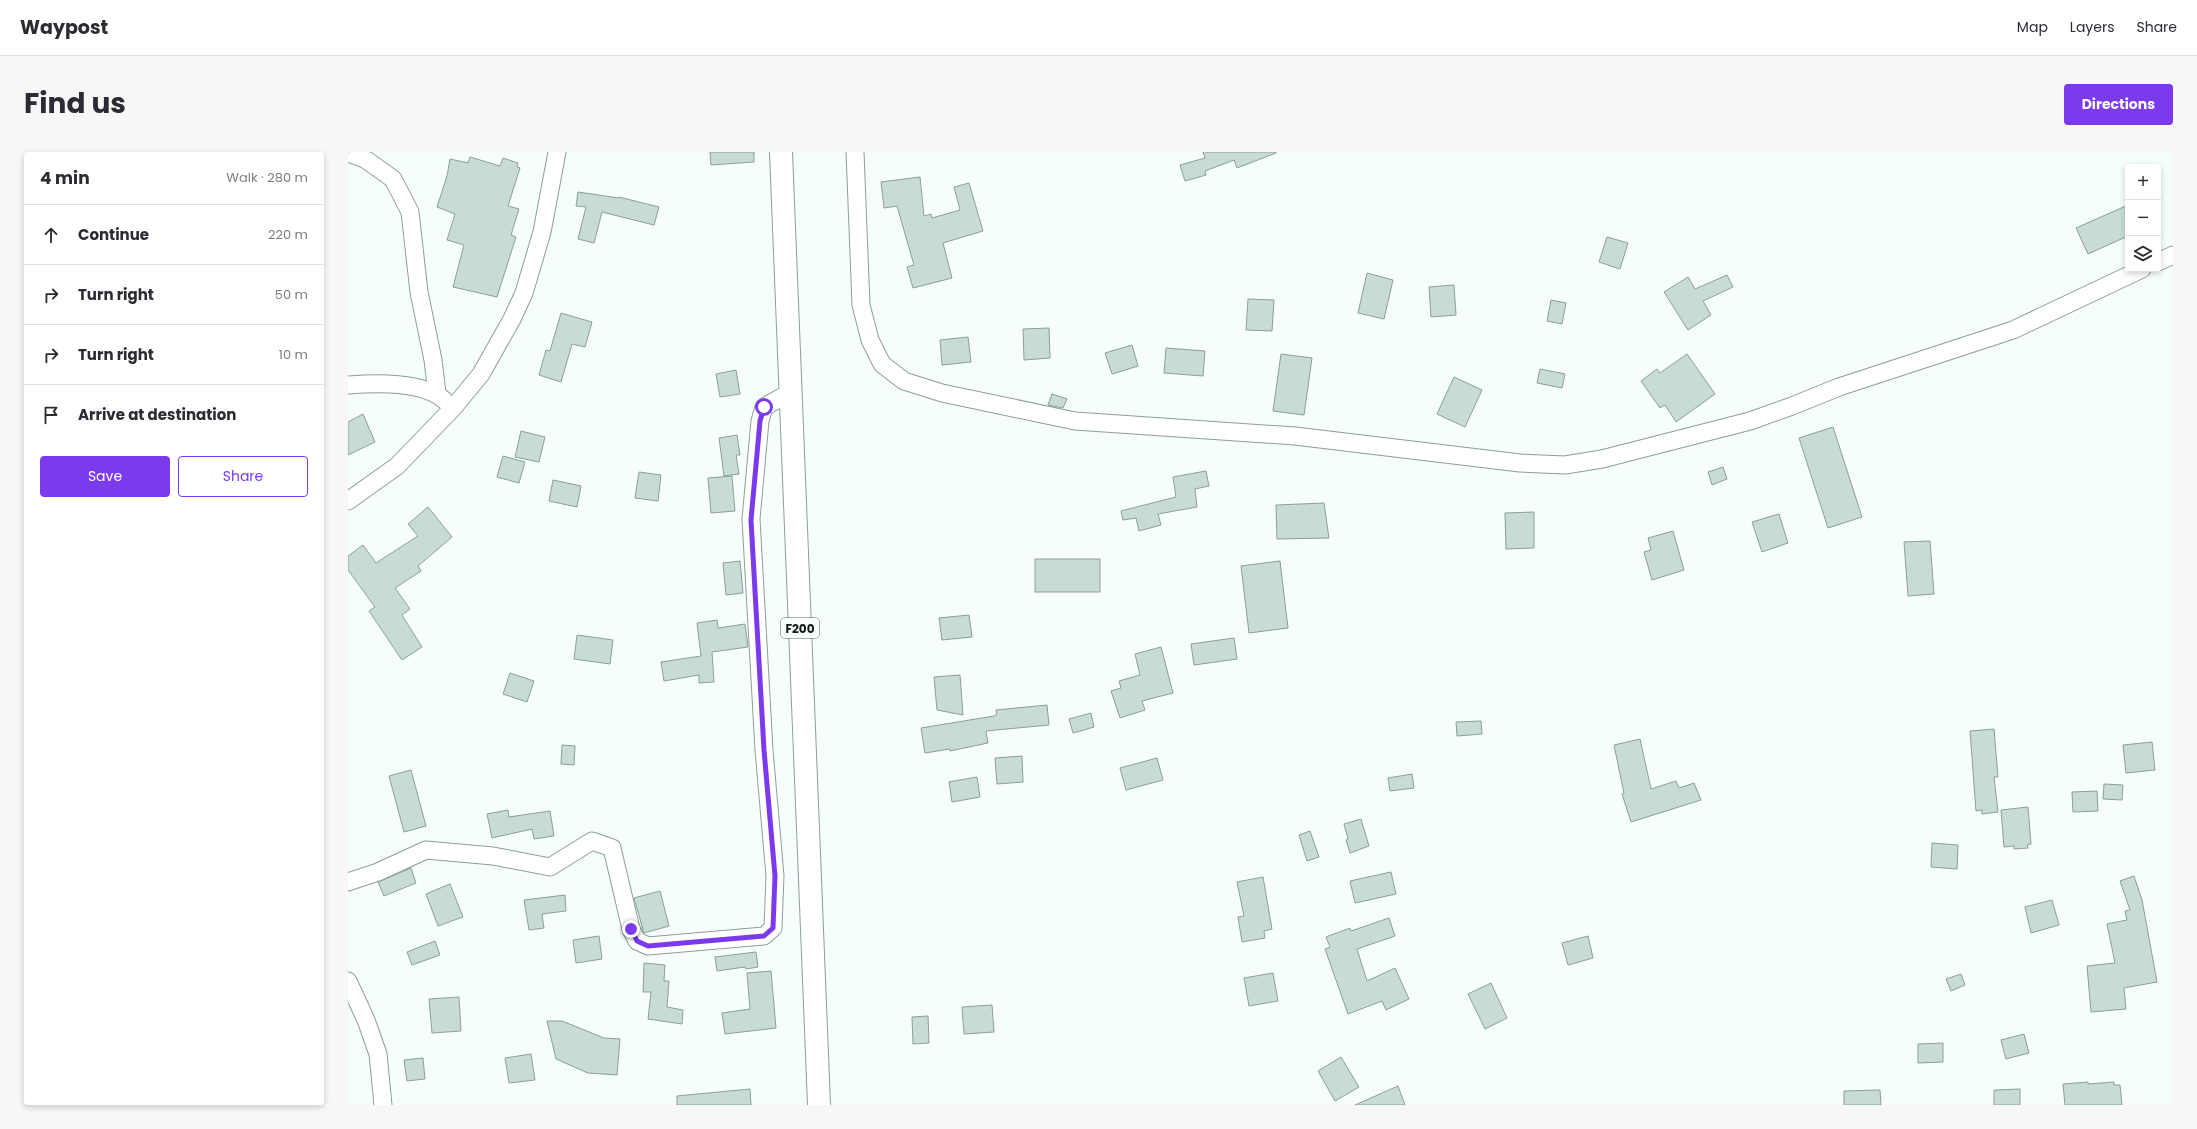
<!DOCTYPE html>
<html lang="en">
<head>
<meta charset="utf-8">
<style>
	:root { --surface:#fff; --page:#f7f7f7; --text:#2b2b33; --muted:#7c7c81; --line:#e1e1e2; --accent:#7c3aed }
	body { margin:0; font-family:Poppins,sans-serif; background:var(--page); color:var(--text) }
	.controls { position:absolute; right:12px; top:12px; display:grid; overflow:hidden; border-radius:4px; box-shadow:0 2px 6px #0003 }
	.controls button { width:36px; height:36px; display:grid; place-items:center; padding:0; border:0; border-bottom:1px solid var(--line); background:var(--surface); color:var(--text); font:20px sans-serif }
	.stop { position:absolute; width:12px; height:12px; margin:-9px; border:3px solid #7c3aed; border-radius:50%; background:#fff }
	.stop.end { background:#7c3aed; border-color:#fff; box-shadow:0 1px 4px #0008 }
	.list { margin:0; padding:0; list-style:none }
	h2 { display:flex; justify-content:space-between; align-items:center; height:52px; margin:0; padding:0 16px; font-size:17px }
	h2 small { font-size:13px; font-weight:400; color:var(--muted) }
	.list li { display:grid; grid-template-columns:26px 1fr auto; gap:12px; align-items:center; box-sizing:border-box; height:60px; padding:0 16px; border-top:1px solid var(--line) }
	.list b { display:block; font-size:15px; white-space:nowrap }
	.list em { font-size:13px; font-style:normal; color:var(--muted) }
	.actions { display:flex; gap:8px; padding:12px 16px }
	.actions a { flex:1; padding:9px 0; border:1px solid var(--accent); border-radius:4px; text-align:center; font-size:14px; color:var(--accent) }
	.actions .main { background:var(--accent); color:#fff }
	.icon { flex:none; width:22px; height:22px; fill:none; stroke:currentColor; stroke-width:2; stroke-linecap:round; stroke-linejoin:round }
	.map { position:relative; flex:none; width:1825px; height:953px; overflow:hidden; border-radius:4px }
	header { display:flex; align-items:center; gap:24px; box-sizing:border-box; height:56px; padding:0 20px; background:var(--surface); border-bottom:1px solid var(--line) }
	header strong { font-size:19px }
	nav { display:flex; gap:22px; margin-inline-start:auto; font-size:14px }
	.intro { display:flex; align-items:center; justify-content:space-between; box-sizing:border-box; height:96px; padding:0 24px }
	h1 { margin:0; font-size:28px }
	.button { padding:10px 18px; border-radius:4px; background:var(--accent); color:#fff; font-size:14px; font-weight:700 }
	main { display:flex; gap:24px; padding:0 24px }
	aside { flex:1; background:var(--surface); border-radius:4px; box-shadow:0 2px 6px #0003 }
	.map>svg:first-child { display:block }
	.building { fill:#c7ddd4; stroke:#8b9f96 }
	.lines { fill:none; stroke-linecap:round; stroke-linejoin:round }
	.street-casing { stroke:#8ba097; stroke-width:19 }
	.primary-casing { stroke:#8ba097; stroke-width:24 }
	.street { stroke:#fff; stroke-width:17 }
	.primary { stroke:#fff; stroke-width:22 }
	.route { stroke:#7c3aed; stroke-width:5 }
	.labels { text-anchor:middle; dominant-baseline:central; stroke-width:4; stroke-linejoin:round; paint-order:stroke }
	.shield { fill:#f5fefa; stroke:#575f5b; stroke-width:1 }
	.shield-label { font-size:12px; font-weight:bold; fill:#131b17 }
</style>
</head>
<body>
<header>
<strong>Waypost</strong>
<nav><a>Map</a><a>Layers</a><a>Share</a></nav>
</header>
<div class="intro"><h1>Find us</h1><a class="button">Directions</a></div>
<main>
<aside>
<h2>4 min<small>Walk · 280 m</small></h2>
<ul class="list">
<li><svg class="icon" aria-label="ahead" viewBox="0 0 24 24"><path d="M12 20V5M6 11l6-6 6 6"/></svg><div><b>Continue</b></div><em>220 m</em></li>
<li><svg class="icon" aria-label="right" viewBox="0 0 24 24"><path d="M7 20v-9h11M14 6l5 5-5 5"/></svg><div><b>Turn right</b></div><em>50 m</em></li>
<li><svg class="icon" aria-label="right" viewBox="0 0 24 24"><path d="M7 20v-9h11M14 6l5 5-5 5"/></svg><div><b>Turn right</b></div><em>10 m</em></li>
<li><svg class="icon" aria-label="arrive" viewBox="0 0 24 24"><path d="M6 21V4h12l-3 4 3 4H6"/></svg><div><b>Arrive at destination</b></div></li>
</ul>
<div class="actions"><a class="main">Save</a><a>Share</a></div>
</aside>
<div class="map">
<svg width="1825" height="953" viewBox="0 0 1825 953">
	<rect width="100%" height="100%" fill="#f5fefa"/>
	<g class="building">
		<path d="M362,0H406V10L363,13Z"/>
		<path d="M855,0H928V1L889,16L886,8L857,19L858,23L837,29L832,13L857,6Z"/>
		<path d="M122,5L152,14L155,6L170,11L169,15L172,16L160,54L171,57L163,83L168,85L149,145L105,135L116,93L99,88L107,62L89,55L99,24L102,7L120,11Z"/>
		<path d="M572,25L576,64L583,62L584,66L612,58L606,35L621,31L635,79L595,91L604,126L565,136L559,115L566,113L549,54L536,56L533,30Z"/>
		<path d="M230,40L271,46V45L311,55L306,73L254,60L246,91L230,87L238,55L228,54Z"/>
		<path d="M1780,53V84L1740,102L1728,76Z"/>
		<path d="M1259,85L1280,91L1272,117L1251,110Z"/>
		<path d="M1019,121L1045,128L1036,167L1010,161Z"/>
		<path d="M1379,123L1385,135L1355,149L1363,163L1340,178L1316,140L1340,125L1347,137Z"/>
		<path d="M1106,133L1108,163L1083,165L1081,135Z"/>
		<path d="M900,147L926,148L924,179L898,178Z"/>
		<path d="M1203,148L1218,151L1214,172L1199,169Z"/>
		<path d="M213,161L244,170L237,195L224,192L213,230L191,223L198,198L202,199Z"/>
		<path d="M701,176L702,206L676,208L675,177Z"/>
		<path d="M620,185L623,210L594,213L592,188Z"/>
		<path d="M784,193L790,214L764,222L757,201Z"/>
		<path d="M818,196L857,199L855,224L816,221Z"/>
		<path d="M933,202L964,206L956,263L925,259Z"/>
		<path d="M1339,202L1367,242L1328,270L1317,253L1312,256L1293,229L1309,217L1312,221Z"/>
		<path d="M1192,217L1217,222L1214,236L1189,231Z"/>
		<path d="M388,218L392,242L372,245L368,222Z"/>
		<path d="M1106,225L1134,238L1117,275L1089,262Z"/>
		<path d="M704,242L719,247L715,256L700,253Z"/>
		<path d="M15,262L27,290L0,303V270Z"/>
		<path d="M1485,275L1514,365L1480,376L1451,286Z"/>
		<path d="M173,279L197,285L191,310L167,305Z"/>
		<path d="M389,283L392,303H388L391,322L376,324L371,286Z"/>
		<path d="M155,304L177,310L171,331L149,325Z"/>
		<path d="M1375,315L1379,327L1364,333L1360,320Z"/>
		<path d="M858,319L861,334L847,337L849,355L810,362L813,373L791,379L788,366L775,368L773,359L828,345L825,325Z"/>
		<path d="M291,320L313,323L310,349L287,346Z"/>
		<path d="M384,324L387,359L363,361L360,326Z"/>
		<path d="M205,328L233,334L229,355L201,349Z"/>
		<path d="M976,351L981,386L929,387L928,353Z"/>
		<path d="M80,355L104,385L70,414L73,419L47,436L62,457L54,463L74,495L54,508L21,459L27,455L0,418V404L15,393L28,411L70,384L60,372Z"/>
		<path d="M1186,360V396L1158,397L1157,361Z"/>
		<path d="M1431,362L1440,391L1414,400L1404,370Z"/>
		<path d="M1325,379L1336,418L1304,428L1296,400L1303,398L1300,386Z"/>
		<path d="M1582,389L1586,442L1560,444L1556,390Z"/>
		<rect x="687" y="407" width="65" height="33"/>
		<path d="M392,409L395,441L378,443L375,411Z"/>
		<path d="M932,409L940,476L901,481L893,414Z"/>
		<path d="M621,463L624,485L594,488L591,466Z"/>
		<path d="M369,468L370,476L397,472L400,495L364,500L366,530L351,531V523L316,529L313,510L353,504L349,471Z"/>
		<path d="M229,483L265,488L262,512L226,507Z"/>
		<path d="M886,486L889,507L846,513L843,492Z"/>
		<path d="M813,495L825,541L794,549L797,558L772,566L763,539L773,536L771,529L792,523L787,502Z"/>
		<path d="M162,521L186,529L179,550L155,542Z"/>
		<path d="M612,523L615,563L589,558L586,525Z"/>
		<path d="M699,553L701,573L638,579L640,591L602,599V597L577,601L573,576L646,564L649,562L648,558Z"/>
		<path d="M743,561L746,575L725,581L721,567Z"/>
		<path d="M1133,569L1134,582L1109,584L1108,570Z"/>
		<path d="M1646,577L1650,625H1646L1650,660L1634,662V658L1628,659L1622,579Z"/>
		<path d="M1292,587L1303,637L1328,629L1331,636L1346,631L1353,648L1283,670L1274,642L1276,641L1266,593Z"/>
		<path d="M1804,590L1807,618L1778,621L1775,593Z"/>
		<path d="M214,593L227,594L226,613L213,612Z"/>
		<path d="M674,604L675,630L649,632L647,606Z"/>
		<path d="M809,606L815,628L778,638L772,616Z"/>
		<path d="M63,618L78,674L56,680L41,624Z"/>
		<path d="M1064,622L1066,636L1042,639L1040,626Z"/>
		<path d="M629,625L632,645L604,650L601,630Z"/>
		<path d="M1756,632L1775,633L1774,648L1755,647Z"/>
		<path d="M1749,639L1750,659L1725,660L1724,640Z"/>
		<path d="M1680,655L1683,692L1679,693L1680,696L1666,697V694L1656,695L1653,658Z"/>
		<path d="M160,658L161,665L202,659L206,684L186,687L184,677L144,686L139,662Z"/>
		<path d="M1013,667L1021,694L1002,701L998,688L1000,687L996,672Z"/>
		<path d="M962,679L971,705L959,709L951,683Z"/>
		<path d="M1584,691L1610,693L1609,717L1583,715Z"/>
		<path d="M63,716L68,731L36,744L30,730Z"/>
		<path d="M1043,720L1048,742L1007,751L1002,729Z"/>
		<path d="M1786,724L1794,748L1809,830L1776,836L1778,857L1743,860L1739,814L1767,811L1759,772L1779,768L1777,759L1782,758L1772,729Z"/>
		<path d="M915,725L924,777L916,779L917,786L894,790L890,765L896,764L889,730Z"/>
		<path d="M102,732L115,765L90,774L78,742Z"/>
		<path d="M312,739L321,774L296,781L286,746Z"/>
		<path d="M217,743L218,759L194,762L196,776L181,778L176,748Z"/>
		<path d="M1704,748L1711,773L1683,781L1677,755Z"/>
		<path d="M1041,766L1047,784L1009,797L1019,829L1047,816L1061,847L1038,858L1034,849L1000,862L977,797L982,795L978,785L1002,776L1003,779Z"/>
		<path d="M251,784L254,807L228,811L225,788Z"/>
		<path d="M1240,784L1245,806L1220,813L1214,791Z"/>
		<path d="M87,789L92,803L64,813L59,800Z"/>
		<path d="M408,800L410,815L398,817L397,815L369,819L367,805Z"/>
		<path d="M296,811L317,813L316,829H321L319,855L335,858L334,872L300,867L303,840H295Z"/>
		<path d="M423,819L428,876L377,882L374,861L402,857L399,821Z"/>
		<path d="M925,821L930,849L901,854L896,826Z"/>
		<path d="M1613,822L1617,833L1603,839L1598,827Z"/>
		<path d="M1143,831L1159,866L1137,877L1120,842Z"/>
		<path d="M111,845L113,879L84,881L81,847Z"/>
		<path d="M644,853L646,880L616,882L614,855Z"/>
		<path d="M580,864L581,891L565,892L564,865Z"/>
		<path d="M199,869H214L256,886L272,887L269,923L240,921L208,907Z"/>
		<path d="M1676,882L1681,901L1658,907L1653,888Z"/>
		<path d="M1595,891V910L1570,911V892Z"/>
		<path d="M183,902L187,928L161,931L157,906Z"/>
		<path d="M993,905L1011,935L987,949L970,919Z"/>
		<path d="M75,906L77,927L59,929L56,908Z"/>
		<path d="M1740,930V932L1766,930V933H1772L1774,953H1717L1715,932Z"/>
		<path d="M1050,934L1057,953H1007Z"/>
		<path d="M402,937L403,953H329V944Z"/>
		<path d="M1672,937V953H1646V938Z"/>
		<path d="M1532,938L1533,953H1496V939Z"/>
	</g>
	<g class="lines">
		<defs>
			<g id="street">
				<path d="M507,0L513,153L522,188L534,212L556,229L594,241L727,269L947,284L1172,311L1217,313L1254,307L1402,269L1444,254L1491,235L1665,178L1794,117"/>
				<path d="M0,1L17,7L45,27L62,60L71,140L85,208L89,241"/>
				<path d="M1810,110L1825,103"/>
				<path d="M0,233C27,231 75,229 96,248"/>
				<path d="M0,349L49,314L105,256L133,222L164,167L176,141L194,80L209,0"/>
				<path d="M0,730L30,720L78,698L145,704L202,715L244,689L264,696L283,777L289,789L300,794L416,784L425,776L427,724L416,598L403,367L412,269L416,255L443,240"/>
				<path d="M0,829L18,868L30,902L35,953"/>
			</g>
			<path id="primary" d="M433,0L471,953"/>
		</defs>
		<use href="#street" class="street-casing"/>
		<use href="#primary" class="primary-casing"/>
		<use href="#street" class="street"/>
		<use href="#primary" class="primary"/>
	</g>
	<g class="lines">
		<path class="route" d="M283,777L289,789L300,794L416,784L425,776L427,724L416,598L403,368L412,269L416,255"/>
	</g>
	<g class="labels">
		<rect class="shield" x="433" y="466" width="38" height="20" rx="3"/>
		<g class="shield-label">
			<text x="452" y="476">F200</text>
		</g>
	</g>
</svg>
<div class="controls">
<button>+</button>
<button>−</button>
<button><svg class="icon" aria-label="layers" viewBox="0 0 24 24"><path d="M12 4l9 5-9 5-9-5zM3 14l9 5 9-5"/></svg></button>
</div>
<div class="stop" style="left:416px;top:255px"></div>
<div class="stop end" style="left:283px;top:777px"></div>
</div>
</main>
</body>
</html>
